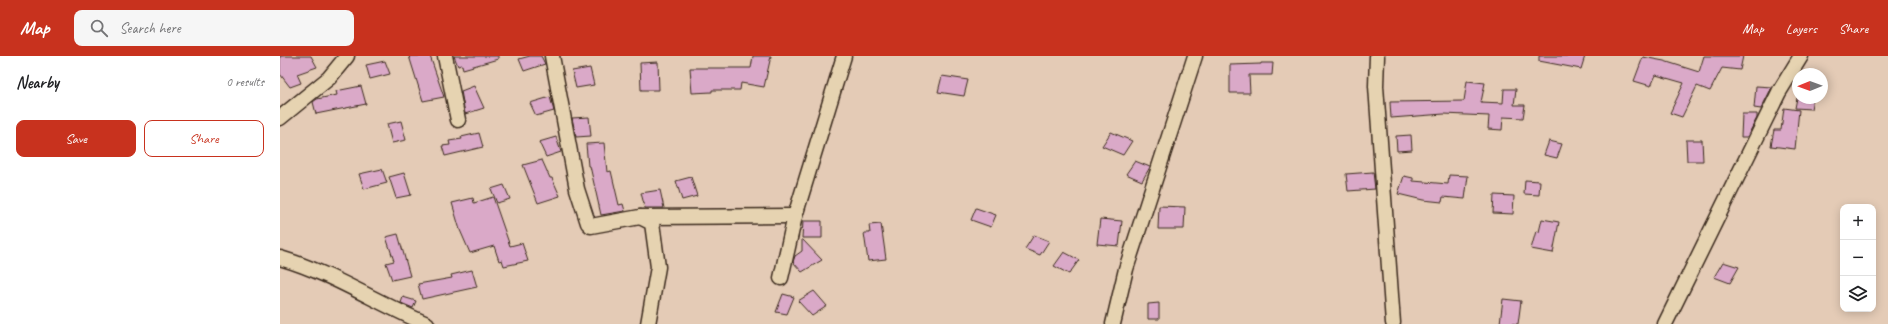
<!DOCTYPE html>
<html lang="en">
<head>
<meta charset="utf-8">
<style>
	:root { --surface:#fff; --page:#f6f6f6; --text:#202124; --muted:#757577; --line:#e0e0e0; --accent:#c8321e }
	body { margin:0; font-family:Caveat,sans-serif; background:var(--page); color:var(--text) }
	.controls { position:absolute; right:12px; bottom:12px; display:grid; overflow:hidden; border-radius:8px; box-shadow:0 2px 10px #0003 }
	.controls button { width:36px; height:36px; display:grid; place-items:center; padding:0; border:0; border-bottom:1px solid var(--line); background:var(--surface); color:var(--text); font:20px sans-serif }
	.compass { position:absolute; left:1512px; top:12px; width:36px; height:36px; border-radius:50%; background:var(--surface); box-shadow:0 2px 10px #0003; rotate:269deg }
	.list { margin:0; padding:0; list-style:none }
	h2 { display:flex; justify-content:space-between; align-items:center; height:52px; margin:0; padding:0 16px; font-size:17px }
	h2 small { font-size:13px; font-weight:400; color:var(--muted) }
	.actions { display:flex; gap:8px; padding:12px 16px }
	.actions a { flex:1; padding:9px 0; border:1px solid var(--accent); border-radius:8px; text-align:center; font-size:14px; color:var(--accent) }
	.actions .main { background:var(--accent); color:#fff }
	.icon { flex:none; width:22px; height:22px; fill:none; stroke:currentColor; stroke-width:2; stroke-linecap:round; stroke-linejoin:round }
	.map { position:relative; flex:none; width:1608px; height:268px; overflow:hidden }
	header { display:flex; align-items:center; gap:24px; box-sizing:border-box; height:56px; padding:0 20px; background:var(--accent); color:#fff }
	header strong { font-size:19px }
	nav { display:flex; gap:22px; margin-inline-start:auto; font-size:14px }
	.search { width:280px; height:36px; background:var(--page); display:flex; align-items:center; gap:10px; box-sizing:border-box; padding:0 14px; border-radius:8px; color:var(--muted); font-size:15px }
	main { display:flex }
	aside { flex:1; background:var(--surface) }
	.map>svg:first-child { display:block }
	.building { fill:#daa9c8; stroke:#3b2a1e }
	.lines { fill:none; stroke-linecap:round; stroke-linejoin:round }
	.minor-casing { stroke:#3b2a1e; stroke-width:17 }
	.minor { stroke:#e6d3b1; stroke-width:14 }
</style>
</head>
<body>
<header>
<strong>Map</strong>
<div class="search"><svg class="icon" aria-label="search" viewBox="0 0 24 24"><circle cx="10" cy="10" r="6"/><path d="M15 15l6 6"/></svg>Search here</div>
<nav><a>Map</a><a>Layers</a><a>Share</a></nav>
</header>
<main>
<aside>
<h2>Nearby<small>0 results</small></h2>
<ul class="list">
</ul>
<div class="actions"><a class="main">Save</a><a>Share</a></div>
</aside>
<div class="map">
<svg width="1608" height="268" viewBox="0 0 1608 268">
	<rect width="100%" height="100%" fill="#e4cbb6"/>
	<filter id="ink" filterUnits="userSpaceOnUse"><feTurbulence type="fractalNoise" baseFrequency=".025" numOctaves="2"/><feDisplacementMap in="SourceGraphic" scale="8" xChannelSelector="R" yChannelSelector="G"/><feConvolveMatrix kernelMatrix="1 2 1 2 8 2 1 2 1" color-interpolation-filters="sRGB"/></filter>
	<g filter="url(#ink)">
		<g class="building">
			<path d="M0,0H31L37,11L17,18L21,27L10,31L0,18Z"/>
			<path d="M129,0H150L164,41L143,45Z"/>
			<path d="M174,0H218V3L183,13L182,9L178,10Z"/>
			<path d="M250,0H261L265,8L244,15L239,3Z"/>
			<path d="M473,0H491L484,31L461,27L460,34H432V36L412,37L410,12H471Z"/>
			<path d="M1259,0H1305L1301,13L1259,5Z"/>
			<path d="M1424,0H1463L1460,14L1442,12L1430,35L1417,30L1402,61L1390,57L1404,27L1376,19L1371,30L1354,25L1363,1L1384,5L1419,16Z"/>
			<path d="M105,5L110,18L90,23L86,9Z"/>
			<path d="M378,6L379,34H361L360,7Z"/>
			<path d="M981,7H993L992,19H969L970,37H950V9L981,8Z"/>
			<path d="M310,12L314,29L296,32L292,15Z"/>
			<path d="M662,20L688,24L684,40L658,36Z"/>
			<path d="M1187,25L1205,27L1201,46L1223,47L1224,33H1236L1234,49H1245L1243,62L1223,61L1222,74L1208,73L1209,60L1164,58L1111,62L1110,46L1184,45Z"/>
			<path d="M81,30L86,48L36,58L33,46L37,43L57,39L56,35Z"/>
			<path d="M194,30L204,52L185,58L181,35Z"/>
			<path d="M1476,30L1492,31L1481,53L1474,52Z"/>
			<path d="M270,41L274,55L256,60L250,47Z"/>
			<path d="M1517,42H1533L1531,53L1515,52Z"/>
			<path d="M1504,52L1519,54L1515,93L1491,90L1494,74H1501Z"/>
			<path d="M1462,58H1477V62L1467,81H1461Z"/>
			<path d="M309,61L311,80L296,81L292,62Z"/>
			<path d="M121,65L126,84L112,87L107,68Z"/>
			<path d="M831,76L852,85L843,99L822,90Z"/>
			<path d="M199,77L203,91L165,100L162,90L170,89L169,85L182,83L181,81Z"/>
			<path d="M1131,79L1132,94L1117,95L1116,80Z"/>
			<path d="M276,81L281,96L266,101L259,86Z"/>
			<path d="M1406,84H1422L1423,105H1407Z"/>
			<path d="M1269,85L1282,88L1277,102L1264,99Z"/>
			<path d="M324,87L327,116L331,115L339,149L343,148L345,155L321,159L310,110H308L306,88Z"/>
			<path d="M262,104L270,122H272L280,140L258,147L243,109Z"/>
			<path d="M855,105L870,111L862,125L846,118Z"/>
			<path d="M102,113L107,127L84,133L79,118Z"/>
			<path d="M1093,116L1095,133L1068,135L1066,118Z"/>
			<path d="M124,117L131,139L116,142L109,121Z"/>
			<path d="M1169,119L1188,120L1185,143L1163,141L1162,146L1143,144L1118,138L1124,120L1133,122V125L1168,128Z"/>
			<path d="M411,121L417,140L402,144L396,125Z"/>
			<path d="M1245,124L1260,125L1259,139L1244,138Z"/>
			<path d="M224,129L230,143L217,147L211,133Z"/>
			<path d="M380,134L384,152H365L361,137Z"/>
			<path d="M1214,139L1234,140L1233,158L1213,157Z"/>
			<path d="M213,141L230,190L242,187L248,205L224,210L222,204L219,205L214,190L190,197L180,174L172,147L193,142L194,147Z"/>
			<path d="M879,150L905,151L904,173H878Z"/>
			<path d="M696,152L716,159L711,171L691,164Z"/>
			<path d="M820,163L842,165L839,190L817,188Z"/>
			<path d="M1262,163L1279,166L1273,197L1251,193L1256,175L1259,176Z"/>
			<path d="M523,165H542V182H522Z"/>
			<path d="M601,168L606,203L588,205L584,177H590L589,169Z"/>
			<path d="M118,178L130,220L112,224L106,207L114,205L106,181Z"/>
			<path d="M754,179L769,185L760,199L745,193Z"/>
			<path d="M522,183L542,204L522,216L513,206L515,200L522,195Z"/>
			<path d="M784,196L799,204L789,218L774,210Z"/>
			<path d="M1443,206L1459,211L1450,227L1434,221Z"/>
			<path d="M192,214L197,231L142,243L138,228L172,222L171,219Z"/>
			<path d="M534,235L547,250L532,260L518,245Z"/>
			<path d="M503,238L514,241L507,258L496,256Z"/>
			<path d="M123,241L136,245L133,252L121,247Z"/>
			<path d="M1223,243L1241,245L1238,268L1220,267Z"/>
			<path d="M879,247V263H868V248Z"/>
		</g>
		<g class="lines">
			<defs>
				<g id="minor">
					<path d="M165,0L178,64"/>
					<path d="M272,0L297,133L308,167L311,170L360,161L515,160"/>
					<path d="M1097,0L1096,30L1113,267"/>
					<path d="M0,62L49,22L67,0"/>
					<path d="M360,161L372,167L378,211L368,268"/>
					<path d="M0,202C52,217 97,247 147,268"/>
					<path d="M501,222L515,160L564,0"/>
					<path d="M833,268L846,213L915,0"/>
					<path d="M1385,268L1499,36L1521,0"/>
				</g>
			</defs>
			<use href="#minor" class="minor-casing"/>
			<use href="#minor" class="minor"/>
		</g>
	</g>
</svg>
<div class="controls">
<button>+</button>
<button>−</button>
<button><svg class="icon" aria-label="layers" viewBox="0 0 24 24"><path d="M12 4l9 5-9 5-9-5zM3 14l9 5 9-5"/></svg></button>
</div>
<svg class="compass" viewBox="-18 -18 36 36"><path d="M0-13l5 13h-10z" fill="#e53935"/><path d="M0 13l5-13h-10z" fill="#757577"/></svg>
</div>
</main>
</body>
</html>
